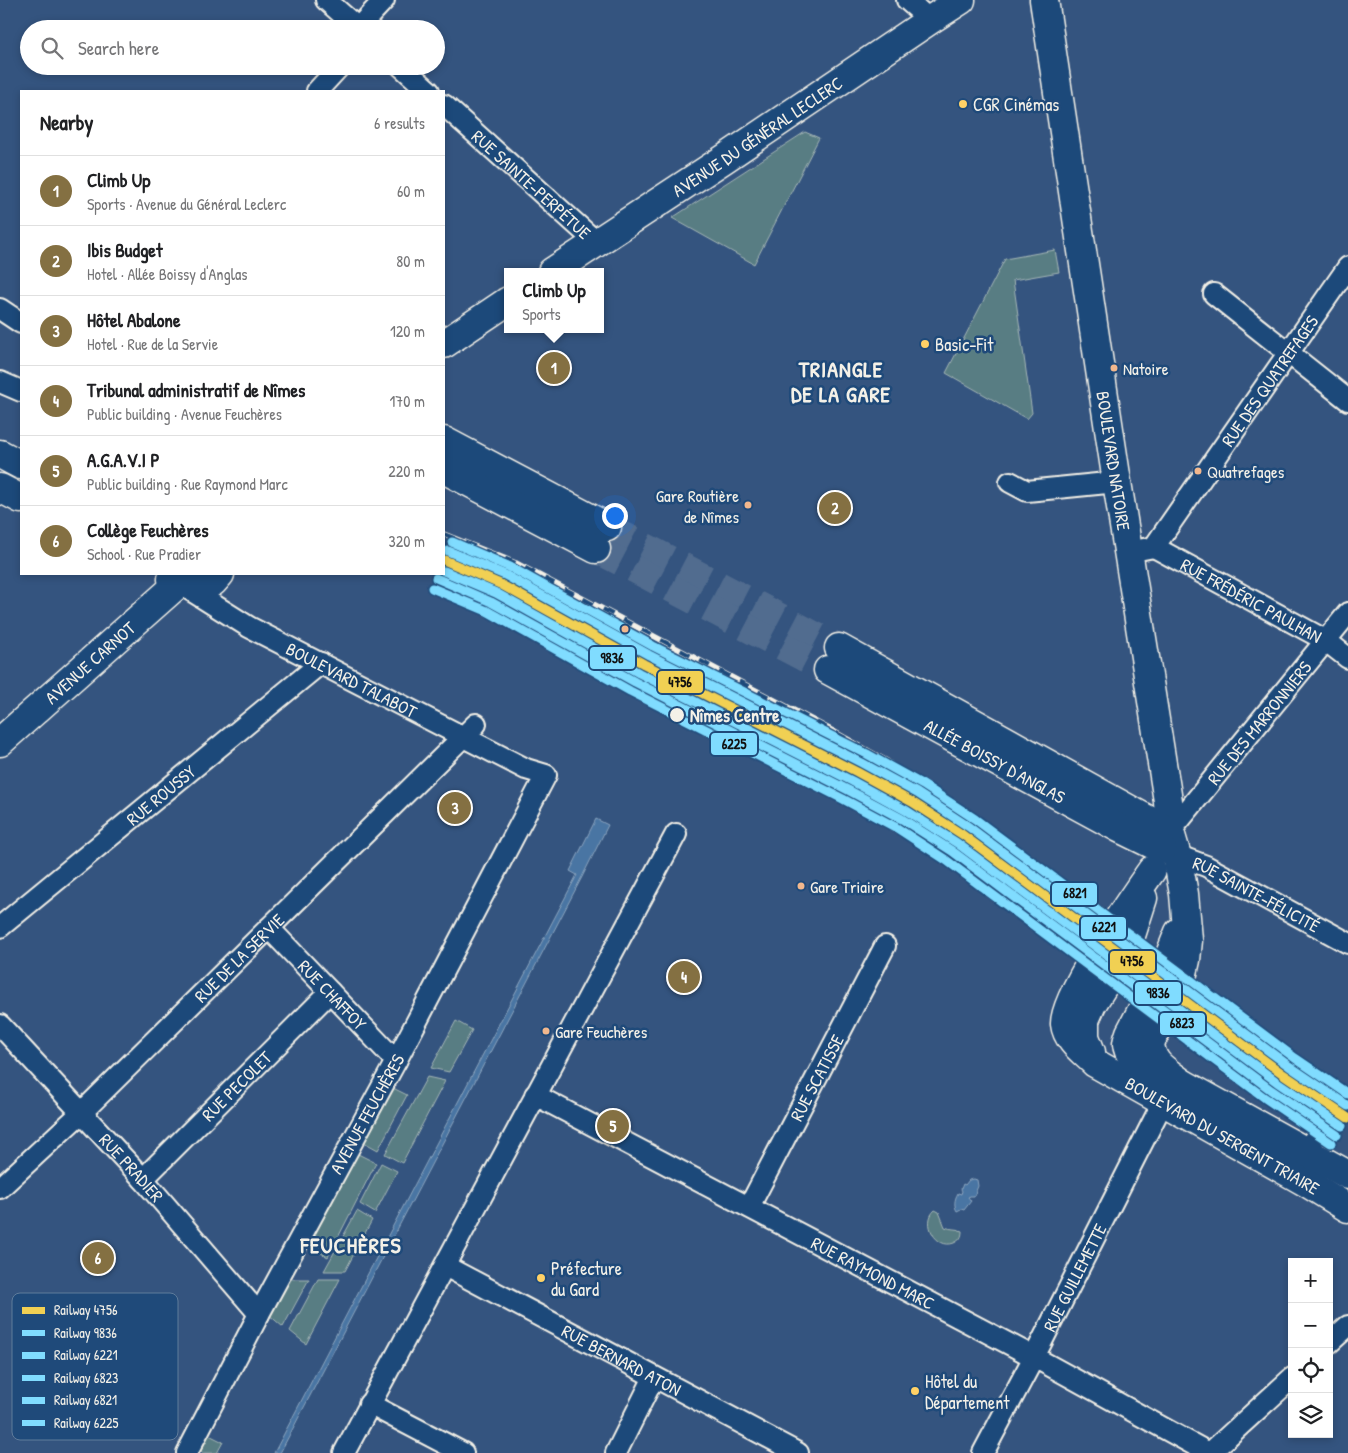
<!DOCTYPE html>
<html lang="en">
<head>
<meta charset="utf-8">
<style>
	:root { --surface:#fff; --page:#f6f6f6; --text:#202124; --muted:#757577; --line:#e0e0e0; --accent:#847042 }
	body { margin:0; font-family:"Patrick Hand",sans-serif; background:var(--page); color:var(--text) }
	.controls { position:absolute; right:15px; bottom:15px; display:grid; overflow:hidden; border-radius:0px; box-shadow:0 2px 8px #0003 }
	.controls button { width:45px; height:45px; display:grid; place-items:center; padding:0; border:0; border-bottom:1px solid var(--line); background:var(--surface); color:var(--text); font:25px sans-serif }
	.you { position:absolute; left:614px; top:515px; width:18px; height:18px; margin:-12px; border:4px solid #fff; border-radius:50%; background:#1a73e8; box-shadow:0 0 0 8px #1a73e833 }
	.badge { display:grid; place-items:center; width:32px; height:32px; border-radius:50%; background:var(--accent); color:#fff; font-size:16px; font-weight:700 }
	.pin { position:absolute; translate:-50% -50%; border:2px solid #fff; box-shadow:0 1px 5px #0006 }
	.popup { position:absolute; left:504px; top:268px; width:100px; height:65px; box-sizing:border-box; display:grid; place-content:center; border-radius:0px; background:var(--surface); filter:drop-shadow(0 1px 4px #0005); font-size:16px; white-space:nowrap; color:var(--muted) }
	.popup b { font-size:19px; color:var(--text) }
	.popup::after { content:''; position:absolute; left:50%; top:100%; margin-left:-10px; border:10px solid transparent; border-top-color:var(--surface) }
	.list { margin:0; padding:0; list-style:none }
	h2 { display:flex; justify-content:space-between; align-items:center; height:65px; margin:0; padding:0 20px; font-size:21px }
	h2 small { font-size:16px; font-weight:400; color:var(--muted) }
	.list li { display:grid; grid-template-columns:32px 1fr auto; gap:15px; align-items:center; box-sizing:border-box; height:70px; padding:0 20px; border-top:1px solid var(--line) }
	.list b { display:block; font-size:19px; white-space:nowrap }
	.list p { margin:0; font-size:16px; white-space:nowrap; color:var(--muted) }
	.list em { font-size:16px; font-style:normal; color:var(--muted) }
	.icon { flex:none; width:28px; height:28px; fill:none; stroke:currentColor; stroke-width:2; stroke-linecap:round; stroke-linejoin:round }
	.map { position:relative; flex:none; width:1348px; height:1453px; overflow:hidden }
	.search { position:absolute; background:var(--surface); box-shadow:0 2px 8px #0003; left:20px; top:20px; width:425px; height:55px; display:flex; align-items:center; gap:12px; box-sizing:border-box; padding:0 18px; border-radius:28px; color:var(--muted); font-size:19px }
	.panel { position:absolute; background:var(--surface); box-shadow:0 2px 8px #0003; left:20px; top:90px; width:425px; height:485px; border-radius:0px }
	.map>svg:first-child { display:block }
	.green { fill:#587d83; stroke:#a6b7b6 }
	.water { fill:#4874a3; stroke:#8da6bf }
	.lines { fill:none; stroke-linecap:round; stroke-linejoin:round }
	.secondary-tunnel { stroke:#516c8f; stroke-width:28; stroke-dasharray:28 14; stroke-linecap:butt }
	.street-casing { stroke:#f4f1e8; stroke-width:24 }
	.secondary-casing { stroke:#f4f1e8; stroke-width:31 }
	.street { stroke:#1f4a7a; stroke-width:20 }
	.secondary { stroke:#1f4a7a; stroke-width:28 }
	.rail-casing { stroke:#f4f1e8; stroke-width:5.5 }
	.rail { stroke:#1f4a7a; stroke-width:4; stroke-dasharray:11; stroke-linecap:butt }
	.rail-1-casing { stroke:#1f4a7a; stroke-width:12 }
	.rail-2-casing { stroke:#1f4a7a; stroke-width:12 }
	.rail-3-casing { stroke:#1f4a7a; stroke-width:12 }
	.rail-4-casing { stroke:#1f4a7a; stroke-width:12 }
	.rail-5-casing { stroke:#1f4a7a; stroke-width:12 }
	.rail-6-casing { stroke:#1f4a7a; stroke-width:12 }
	.rail-1 { stroke:#f1d053; stroke-width:9 }
	.rail-2 { stroke:#80dcff; stroke-width:9 }
	.rail-3 { stroke:#80dcff; stroke-width:9 }
	.rail-4 { stroke:#80dcff; stroke-width:9 }
	.rail-5 { stroke:#80dcff; stroke-width:9 }
	.rail-6 { stroke:#80dcff; stroke-width:9 }
	.poi-dot { fill:#ffd166; stroke:#1f4a7a; stroke-width:2 }
	.bus-dot { fill:#f1b78d; stroke:#1f4a7a; stroke-width:2 }
	.stop-dot { fill:#f4f1e8; stroke:#1f4a7a; stroke-width:2 }
	.labels { text-anchor:middle; dominant-baseline:central; stroke-width:5; stroke-linejoin:round; paint-order:stroke }
	.bus-label { font-size:17px; fill:#f4f1e8; stroke:#1f4a7a; text-anchor:start }
	.poi-label { font-size:18px; fill:#f4f1e8; stroke:#1f4a7a; text-anchor:start }
	.street-label { font-size:18px; fill:#f4f1e8; stroke:#1f4a7a }
	.stop-label { font-size:18px; font-weight:bold; fill:#f4f1e8; stroke:#1f4a7a; text-anchor:start }
	.district-label { font-size:22px; font-weight:bold; letter-spacing:1px; fill:#f4f1e8; stroke:#1f4a7a }
	.key { fill:#1f4a7a; stroke:#5f7c9b; stroke-width:1 }
	.key-label { font-size:14px; fill:#f4f1e8 }
	.line-badge { stroke:#1f4a7a; stroke-width:2 }
	.pale-badge-label { font-size:14px; text-anchor:middle; font-weight:bold; fill:#111 }
</style>
</head>
<body>
<div class="map">
<svg width="1348" height="1453" viewBox="0 0 1348 1453">
	<rect width="100%" height="100%" fill="#34547f"/>
	<filter id="ink" filterUnits="userSpaceOnUse"><feTurbulence type="fractalNoise" baseFrequency=".02" numOctaves="2"/><feDisplacementMap in="SourceGraphic" scale="10" xChannelSelector="R" yChannelSelector="G"/><feConvolveMatrix kernelMatrix="1 2 1 2 8 2 1 2 1" color-interpolation-filters="sRGB"/></filter>
	<g filter="url(#ink)">
		<g class="green">
			<path d="M805,132L819,138L754,264L672,218Z"/>
			<path d="M1055,250L1059,272L1013,280L1032,413L1027,419L946,373L1005,259Z"/>
			<path d="M456,1021L472,1030L449,1072L431,1068Z"/>
			<path d="M427,1077L445,1081L402,1163L385,1154Z"/>
			<path d="M389,1086L407,1095L378,1150L360,1140Z"/>
			<path d="M354,1152L376,1163L328,1257L306,1245Z"/>
			<path d="M381,1163L397,1171L375,1213L360,1204Z"/>
			<path d="M935,1210L939,1212L945,1227C951,1230 957,1228 962,1231C962,1237 960,1240 954,1243C936,1250 921,1222 935,1210Z"/>
			<path d="M357,1211L372,1220L345,1271H324Z"/>
			<path d="M285,1279H309L283,1327L267,1313Z"/>
			<path d="M318,1279H340L306,1344L290,1331Z"/>
			<path d="M203,1432L223,1442L217,1453H202L197,1444Z"/>
		</g>
		<g class="water">
			<path d="M596,819L608,825L582,877L280,1453H274L577,875L570,871Z"/>
			<path d="M974,1179L977,1180L978,1186L974,1196H970L968,1197L971,1201L964,1210L961,1209L957,1211C954,1206 954,1200 958,1193L961,1194L962,1191L961,1189L963,1184L965,1185L969,1180Z"/>
		</g>
		<g class="lines">
			<g class="secondary-tunnel">
				<path d="M607,527L839,648"/>
				<path d="M596,549L828,670"/>
			</g>
			<defs>
				<g id="street">
					<path d="M326,0L359,29"/>
					<path d="M907,0L930,20"/>
					<path d="M358,28L384,0"/>
					<path d="M401,66L429,91"/>
					<path d="M317,91L340,66"/>
					<path id="s1" d="M444,105L596,242"/>
					<path d="M1214,294L1348,400"/>
					<path d="M0,309L21,323"/>
					<path d="M0,382L21,391"/>
					<path d="M1010,482L1027,491L1117,482"/>
					<path id="s2" d="M1154,547L1325,640L1348,658"/>
					<path id="s3" d="M1128,552L1154,547L1348,267"/>
					<path id="s4" d="M179,583L249,627L526,769L546,775L396,1061L259,1314L187,1453"/>
					<path id="s5" d="M1170,832L1348,613"/>
					<path id="s6" d="M1168,852L1206,866L1348,943"/>
					<path id="s7" d="M0,927L321,663"/>
					<path id="s8" d="M269,928L396,1061"/>
					<path id="s9" d="M0,1025L143,1179L259,1314"/>
					<path id="s10" d="M535,1095L1034,1357L1209,1453"/>
					<path d="M1306,1150L1342,1102"/>
					<path id="s11" d="M143,1179L330,992"/>
					<path id="s12" d="M0,1188L81,1113L476,724"/>
					<path id="s13" d="M749,1207L885,946"/>
					<path id="s14" d="M445,1266L798,1453"/>
					<path d="M1329,1343L1348,1326"/>
					<path d="M369,1404L463,1453"/>
					<path d="M344,1453L676,834"/>
					<path d="M616,1453L654,1377"/>
					<path id="s15" d="M983,1453L1034,1357L1163,1102"/>
					<path d="M1210,1453L1292,1378"/>
				</g>
				<g id="secondary">
					<path id="s16" d="M1044,0L1117,482L1168,801L1170,832L1177,856L1184,894L1188,940L1186,960L1179,991L1150,1042C1151,1065 1166,1070 1182,1083"/>
					<path id="s17" d="M552,272L724,159L930,20L961,0"/>
					<path d="M444,344L508,301"/>
					<path d="M444,441L607,527"/>
					<path d="M0,454L21,465"/>
					<path d="M444,469L596,549"/>
					<path d="M0,488L21,499"/>
					<path d="M172,579L179,583L213,582L220,574"/>
					<path d="M839,648L1170,832"/>
					<path id="s18" d="M828,670L1119,828L1162,849"/>
					<path id="s19" d="M0,742L179,583L191,574"/>
					<path id="s20" d="M1152,870C1134,896 1063,996 1065,1024C1067,1041 1084,1052 1095,1063L1309,1184L1348,1208"/>
					<path d="M1179,932L1167,962L1130,1033C1129,1036 1127,1041 1127,1044C1129,1065 1165,1081 1182,1083L1348,1175"/>
					<path d="M1091,1052L1085,1037V1020L1092,1004L1127,948L1143,898"/>
				</g>
			</defs>
			<use href="#street" class="street-casing"/>
			<use href="#secondary" class="secondary-casing"/>
			<use href="#street" class="street"/>
			<use href="#secondary" class="secondary"/>
			<defs>
				<path id="rail" d="M444,534L516,563L833,731L887,761L962,815L1005,850L1089,925L1141,968"/>
			</defs>
			<use href="#rail" class="rail-casing"/>
			<use href="#rail" class="rail"/>
			<defs>
				<path id="rail-1" d="M444,560L500,584L644,664L857,772L912,802L963,835L1283,1074L1348,1118"/>
				<path id="rail-2" d="M444,571L496,593L639,673L852,781L907,811L957,843L1277,1082L1342,1126"/>
				<path id="rail-3" d="M448,551L505,575L649,655L862,763L917,793L969,827L1289,1066L1348,1106"/>
				<path id="rail-4" d="M436,578L491,602L635,682L848,790L902,819L952,851L1271,1090L1337,1135"/>
				<path id="rail-5" d="M452,542L510,567L653,646L867,754L923,785L975,819L1295,1058L1348,1094"/>
				<path id="rail-6" d="M432,588L487,611L630,691L843,799L897,828L946,860L1265,1098L1331,1143"/>
			</defs>
			<use href="#rail-1" class="rail-1-casing"/>
			<use href="#rail-2" class="rail-2-casing"/>
			<use href="#rail-3" class="rail-3-casing"/>
			<use href="#rail-4" class="rail-4-casing"/>
			<use href="#rail-5" class="rail-5-casing"/>
			<use href="#rail-6" class="rail-6-casing"/>
			<use href="#rail-1" class="rail-1"/>
			<use href="#rail-2" class="rail-2"/>
			<use href="#rail-3" class="rail-3"/>
			<use href="#rail-4" class="rail-4"/>
			<use href="#rail-5" class="rail-5"/>
			<use href="#rail-6" class="rail-6"/>
		</g>
	</g>
	<g class="poi-dot">
		<circle cx="963" cy="104" r="5"/>
		<circle cx="925" cy="344" r="5"/>
		<circle cx="541" cy="1278" r="5"/>
		<circle cx="915" cy="1391" r="5"/>
	</g>
	<g class="bus-dot">
		<circle cx="1114" cy="368" r="4.5"/>
		<circle cx="1198" cy="471" r="4.5"/>
		<circle cx="748" cy="505" r="4.5"/>
		<circle cx="625" cy="629" r="4.5"/>
		<circle cx="801" cy="886" r="4.5"/>
		<circle cx="546" cy="1031" r="4.5"/>
	</g>
	<circle class="stop-dot" cx="677" cy="715" r="8"/>
	<g class="labels">
		<g class="bus-label">
			<text x="1123" y="368">Natoire</text>
			<text x="1207" y="471">Quatrefages</text>
			<text x="739" y="495" text-anchor="end">Gare Routière<tspan x="739" dy="21">de Nîmes</tspan></text>
			<text x="810" y="886">Gare Triaire</text>
			<text x="555" y="1031">Gare Feuchères</text>
		</g>
		<g class="poi-label">
			<text x="973" y="104">CGR Cinémas</text>
			<text x="935" y="344">Basic-Fit</text>
			<text x="551" y="1268">Préfecture<tspan x="551" dy="21">du Gard</tspan></text>
			<text x="925" y="1381">Hôtel du<tspan x="925" dy="21">Département</tspan></text>
		</g>
		<g class="street-label">
			<text stroke="none"><textPath href="#s17" startOffset="246">AVENUE DU GÉNÉRAL LECLERC</textPath></text>
			<text stroke="none"><textPath href="#s1" startOffset="118">RUE SAINTE-PERPÉTUE</textPath></text>
			<text stroke="none"><textPath href="#s3" startOffset="229">RUE DES QUATREFAGES</textPath></text>
			<text stroke="none"><textPath href="#s16" startOffset="466">BOULEVARD NATOIRE</textPath></text>
			<text stroke="none"><textPath href="#s2" startOffset="111">RUE FRÉDÉRIC PAULHAN</textPath></text>
			<text stroke="none"><textPath href="#s19" startOffset="120">AVENUE CARNOT</textPath></text>
			<text stroke="none"><textPath href="#s4" startOffset="198">BOULEVARD TALABOT</textPath></text>
			<text stroke="none"><textPath href="#s5" startOffset="141">RUE DES MARRONNIERS</textPath></text>
			<text stroke="none"><textPath href="#s18" startOffset="190">ALLÉE BOISSY D'ANGLAS</textPath></text>
			<text stroke="none"><textPath href="#s7" startOffset="208">RUE ROUSSY</textPath></text>
			<text stroke="none"><textPath href="#s6" startOffset="98">RUE SAINTE-FÉLICITÉ</textPath></text>
			<text stroke="none"><textPath href="#s12" startOffset="332">RUE DE LA SERVIE</textPath></text>
			<text stroke="none"><textPath href="#s8" startOffset="92">RUE CHAFFOY</textPath></text>
			<text stroke="none"><textPath href="#s13" startOffset="146">RUE SCATISSE</textPath></text>
			<text stroke="none"><textPath href="#s11" startOffset="132">RUE PECOLET</textPath></text>
			<text transform="translate(367 1114) rotate(-61)">AVENUE FEUCHÈRES</text>
			<text stroke="none"><textPath href="#s20" startOffset="375">BOULEVARD DU SERGENT TRIAIRE</textPath></text>
			<text stroke="none"><textPath href="#s9" startOffset="194">RUE PRADIER</textPath></text>
			<text stroke="none"><textPath href="#s10" startOffset="382">RUE RAYMOND MARC</textPath></text>
			<text stroke="none"><textPath href="#s15" startOffset="198">RUE GUILLEMETTE</textPath></text>
			<text stroke="none"><textPath href="#s14" startOffset="200">RUE BERNARD ATON</textPath></text>
		</g>
		<g class="stop-label">
			<text x="690" y="715">Nîmes Centre</text>
		</g>
		<g class="district-label">
			<text x="841" y="369">TRIANGLE<tspan x="841" dy="25">DE LA GARE</tspan></text>
			<text x="351" y="1245">FEUCHÈRES</text>
		</g>
	</g>
	<rect x="12" y="1293" width="166" height="147" rx="8" class="key"/>
	<rect x="22" y="1307" width="23" height="7" fill="#f1d053"/>
	<rect x="22" y="1330" width="23" height="6" fill="#80dcff"/>
	<rect x="22" y="1352" width="23" height="7" fill="#80dcff"/>
	<rect x="22" y="1375" width="23" height="6" fill="#80dcff"/>
	<rect x="22" y="1397" width="23" height="7" fill="#80dcff"/>
	<rect x="22" y="1420" width="23" height="6" fill="#80dcff"/>
	<g class="key-label">
		<text x="54" y="1315">Railway 4756</text>
		<text x="54" y="1338">Railway 9836</text>
		<text x="54" y="1360">Railway 6221</text>
		<text x="54" y="1383">Railway 6823</text>
		<text x="54" y="1405">Railway 6821</text>
		<text x="54" y="1428">Railway 6225</text>
	</g>
	<g class="line-badge">
		<rect x="589" y="646" width="47" height="24" rx="5" fill="#80dcff"/>
		<rect x="657" y="670" width="47" height="24" rx="5" fill="#f1d053"/>
		<rect x="710" y="732" width="48" height="24" rx="5" fill="#80dcff"/>
		<rect x="1051" y="882" width="47" height="24" rx="5" fill="#80dcff"/>
		<rect x="1080" y="916" width="47" height="24" rx="5" fill="#80dcff"/>
		<rect x="1109" y="950" width="47" height="24" rx="5" fill="#f1d053"/>
		<rect x="1134" y="981" width="48" height="24" rx="5" fill="#80dcff"/>
		<rect x="1159" y="1012" width="47" height="24" rx="5" fill="#80dcff"/>
	</g>
	<g class="pale-badge-label">
		<text x="612" y="663">9836</text>
		<text x="680" y="687">4756</text>
		<text x="734" y="749">6225</text>
		<text x="1075" y="898">6821</text>
		<text x="1104" y="932">6221</text>
		<text x="1132" y="966">4756</text>
		<text x="1158" y="998">9836</text>
		<text x="1182" y="1028">6823</text>
	</g>
</svg>
<div class="controls">
<button>+</button>
<button>−</button>
<button><svg class="icon" aria-label="locate" viewBox="0 0 24 24"><circle cx="12" cy="12" r="6"/><path d="M12 2v4M12 18v4M2 12h4M18 12h4"/></svg></button>
<button><svg class="icon" aria-label="layers" viewBox="0 0 24 24"><path d="M12 4l9 5-9 5-9-5zM3 14l9 5 9-5"/></svg></button>
</div>
<div class="you"></div>
<div class="pin badge" style="left:554px;top:368px">1</div>
<div class="popup"><b>Climb Up</b>Sports</div>
<div class="pin badge" style="left:835px;top:508px">2</div>
<div class="pin badge" style="left:455px;top:808px">3</div>
<div class="pin badge" style="left:684px;top:977px">4</div>
<div class="pin badge" style="left:613px;top:1126px">5</div>
<div class="pin badge" style="left:98px;top:1258px">6</div>
<div class="search"><svg class="icon" aria-label="search" viewBox="0 0 24 24"><circle cx="10" cy="10" r="6"/><path d="M15 15l6 6"/></svg>Search here</div>
<section class="panel">
<h2>Nearby<small>6 results</small></h2>
<ul class="list">
<li><span class="badge">1</span><div><b>Climb Up</b><p>Sports · Avenue du Général Leclerc</p></div><em>60 m</em></li>
<li><span class="badge">2</span><div><b>Ibis Budget</b><p>Hotel · Allée Boissy d'Anglas</p></div><em>80 m</em></li>
<li><span class="badge">3</span><div><b>Hôtel Abalone</b><p>Hotel · Rue de la Servie</p></div><em>120 m</em></li>
<li><span class="badge">4</span><div><b>Tribunal administratif de Nîmes</b><p>Public building · Avenue Feuchères</p></div><em>170 m</em></li>
<li><span class="badge">5</span><div><b>A.G.A.V.I P</b><p>Public building · Rue Raymond Marc</p></div><em>220 m</em></li>
<li><span class="badge">6</span><div><b>Collège Feuchères</b><p>School · Rue Pradier</p></div><em>320 m</em></li>
</ul>
</section>
</div>
</body>
</html>
